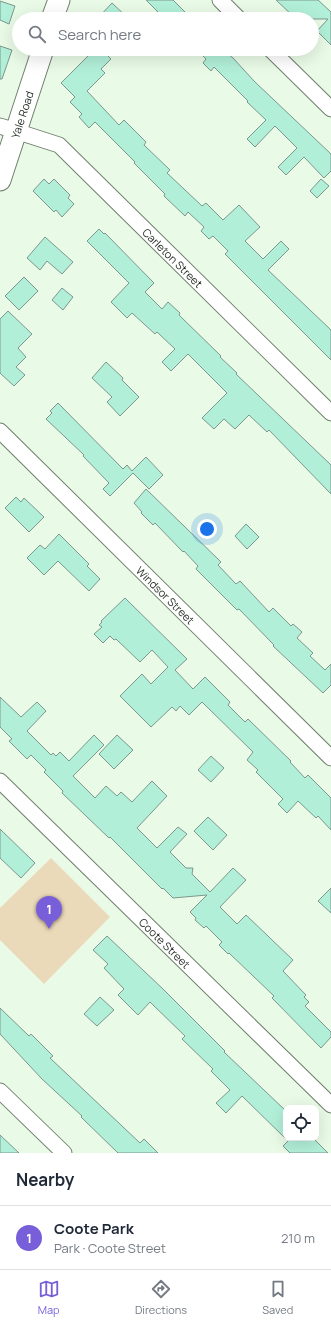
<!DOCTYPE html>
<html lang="en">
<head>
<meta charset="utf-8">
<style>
	:root { --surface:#fff; --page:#f6f6f7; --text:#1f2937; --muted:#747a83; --line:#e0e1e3; --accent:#785fd9 }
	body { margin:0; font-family:Manrope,sans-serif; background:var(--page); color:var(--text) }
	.controls { position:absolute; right:12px; bottom:12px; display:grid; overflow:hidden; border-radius:8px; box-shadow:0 4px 16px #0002 }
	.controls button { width:36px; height:36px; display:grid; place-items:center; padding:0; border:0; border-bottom:1px solid var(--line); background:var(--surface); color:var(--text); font:20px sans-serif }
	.you { position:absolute; left:207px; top:529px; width:14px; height:14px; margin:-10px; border:3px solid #fff; border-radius:50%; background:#1a73e8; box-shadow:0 0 0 6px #1a73e833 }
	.badge { display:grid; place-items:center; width:26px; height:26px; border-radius:50%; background:var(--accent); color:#fff; font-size:13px; font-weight:700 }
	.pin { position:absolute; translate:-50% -33px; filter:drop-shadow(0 1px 2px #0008) }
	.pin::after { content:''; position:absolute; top:21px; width:14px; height:12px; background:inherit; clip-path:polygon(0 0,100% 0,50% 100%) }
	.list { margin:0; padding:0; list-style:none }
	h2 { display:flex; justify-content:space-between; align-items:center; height:52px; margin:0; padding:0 16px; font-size:17px }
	h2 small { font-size:13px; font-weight:400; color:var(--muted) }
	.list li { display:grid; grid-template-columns:26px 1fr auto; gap:12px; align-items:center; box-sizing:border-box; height:64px; padding:0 16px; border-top:1px solid var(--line) }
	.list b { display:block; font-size:15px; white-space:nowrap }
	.list p { margin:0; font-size:13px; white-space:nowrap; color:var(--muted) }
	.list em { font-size:13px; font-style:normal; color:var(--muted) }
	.icon { flex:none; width:22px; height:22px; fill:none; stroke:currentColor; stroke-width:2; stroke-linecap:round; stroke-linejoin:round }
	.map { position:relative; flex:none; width:331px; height:1153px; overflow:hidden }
	.search { position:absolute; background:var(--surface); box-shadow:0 4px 16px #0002; left:12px; right:12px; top:12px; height:44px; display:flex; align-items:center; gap:10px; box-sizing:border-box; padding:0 14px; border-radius:22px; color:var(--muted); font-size:15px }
	.sheet { height:116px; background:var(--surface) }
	nav { display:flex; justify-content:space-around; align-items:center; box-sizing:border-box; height:56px; border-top:1px solid var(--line); background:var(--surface); font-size:11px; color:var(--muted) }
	nav a { display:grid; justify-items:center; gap:2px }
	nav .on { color:var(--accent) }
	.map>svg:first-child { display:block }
	.green { fill:#ebdaba }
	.building { fill:#b2efd9; stroke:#7d978e }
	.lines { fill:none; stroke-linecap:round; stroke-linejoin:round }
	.street-casing { stroke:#70806d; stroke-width:17 }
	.secondary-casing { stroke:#70806d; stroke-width:23 }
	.street { stroke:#fff; stroke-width:15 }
	.secondary { stroke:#fff; stroke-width:21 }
	.labels { text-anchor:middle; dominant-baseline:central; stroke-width:4; stroke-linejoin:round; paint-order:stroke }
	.street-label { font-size:11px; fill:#2a312a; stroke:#fff }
</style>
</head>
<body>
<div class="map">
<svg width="331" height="1153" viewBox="0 0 331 1153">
	<rect width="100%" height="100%" fill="#e9fbe7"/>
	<path class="green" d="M51,858L110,917L44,984L0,940V908Z"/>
	<g class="building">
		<path d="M146,0H173L192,19H165Z"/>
		<path d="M276,0H318L331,12V45L317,31L328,19H300L296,15L294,17Z"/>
		<path d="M0,1L15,6L9,24L0,20Z"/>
		<path d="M112,3L129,19H97Z"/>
		<path d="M0,46L12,50L2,79H0Z"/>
		<path d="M95,49H101L111,59L101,69L105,73L87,91L119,125L124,120L146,142L144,145L170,170L167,173L202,206L206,203L223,220L239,205L260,227L245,241L263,259L281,241L289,249L268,270L331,330V360L225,254L228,251L213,236L209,239L201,231L204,227L188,212L185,216L164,196L165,194L134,163L135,162L95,122L89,128L79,117L82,114L70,102L75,97L61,83Z"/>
		<path d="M196,49H222L233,58L255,82L331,154V171L324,178L304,157L286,175L278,167L297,148L275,126L255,147L247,139L266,120L247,102L248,101L214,67L211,71L203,63L206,59Z"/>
		<path d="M44,179L49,184L54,179L70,195L68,198L74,204L62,217L56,210L54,212L33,191Z"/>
		<path d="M321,179L329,186L317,198L310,191Z"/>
		<path d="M99,229L104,234L105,233L154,283L145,292L162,309L168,302L180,313L179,315L221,356L220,357L237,373L236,374L331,465V494L269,430L267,432L249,415L235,429L224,419L214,429L202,418L227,393L188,354L171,371L162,362L175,349L157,332L155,334L132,313L127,318L111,302L129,283L87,241Z"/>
		<path d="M45,237L73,262L62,274L47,261L40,270L27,258Z"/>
		<path d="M24,277L38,291L19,310L5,296Z"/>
		<path d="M62,288L73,297L63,310L52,300Z"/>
		<path d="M8,311L32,334L18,348L26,357L16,367L25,375L14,386L0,373V319Z"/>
		<path d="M106,362L123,378L122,380L139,397L120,416L107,402L112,397L92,378Z"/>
		<path d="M58,403L123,469L127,465L132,471L146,457L163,475L149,489L133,473L110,496L103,489L109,483L83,456L84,455L46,419L52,413L50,411Z"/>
		<path d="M146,489L221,562L218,565L236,584L240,581L269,612L273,608L291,626L293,624L302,632L297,638L313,653L310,656L325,670L331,664V685L323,693L273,646L274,645L239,609L237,610L196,569L198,566L184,551L183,552L155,523L153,525L141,513L142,512L134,503Z"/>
		<path d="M16,497L21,502L24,498L44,517L29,532L5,508Z"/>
		<path d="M246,524L259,537L247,549L235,536Z"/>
		<path d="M59,534L89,564L87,566L100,579L89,591L58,561L44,575L27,558L40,545L45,549Z"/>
		<path d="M125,598L187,659L175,670L193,689L205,677L230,702L228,705L245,722L248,719L291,761L290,762L305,778L308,775L331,798V830L318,816L316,818L298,801L287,813L278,804L283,799L256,772L258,770L247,760L253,752L202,702L189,715L180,706L176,711L172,707L151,727L120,696L142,674L151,684L168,667L152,650L140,662L116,639L114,640L110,636L103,643L94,634L102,627L99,625L102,622L101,621Z"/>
		<path d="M0,697L21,717L37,702L46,711L27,731L51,755L53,753L56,756L60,752L69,761L94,735L104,745L73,776L95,798L106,786L117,796L121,792L132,802L152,781L167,796L137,828L157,848L178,827L187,834L170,852L186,868H193L192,874L210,892L233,868L246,880L220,907L237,924L246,915L293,960L283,971L306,995L304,997L309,1002L305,1006L331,1032V1037L321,1048L272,998L274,996L229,953L228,954L219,945L222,942L206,926L204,928L195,920L196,918L190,912L207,895L173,898L163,888L162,889L110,837L109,838L62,793L63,791L44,772L46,770L31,755L27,759L9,741L12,739L0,727Z"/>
		<path d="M117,735L133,750L114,769L99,754Z"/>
		<path d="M211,756L224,768L211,782L198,770Z"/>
		<path d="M208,817L227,835L213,850L194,831Z"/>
		<path d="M0,829L35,863L21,878L0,858Z"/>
		<path d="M331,888V913L318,901Z"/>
		<path d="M107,936L163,989L225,1051L224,1052L286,1111V1139L242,1096L226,1113L216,1103L230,1090L211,1071L213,1069L182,1039L185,1036L150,1002L138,1015L118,995L124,989L104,968L108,964L93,950Z"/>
		<path d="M100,997L114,1010L97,1026L84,1014Z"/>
		<path d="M0,1008L29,1036L31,1034L53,1056L50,1058L140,1143L144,1139L158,1153H118L81,1117L82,1116L42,1079L0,1034Z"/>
		<path d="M0,1135L19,1153H0Z"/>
		<path d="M291,1138H313L328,1153H290L283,1146Z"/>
	</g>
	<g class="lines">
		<defs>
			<g id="street">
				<path d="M220,0L239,19"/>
				<path d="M270,49L331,109"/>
				<path id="s1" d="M0,126L59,145L331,413"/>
				<path id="s2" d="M0,431L331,758"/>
				<path id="s3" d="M0,781L331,1105"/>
				<path d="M0,1091L64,1153"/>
			</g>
			<g id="secondary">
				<path d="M52,19L59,0"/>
				<path id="s4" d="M0,180L43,49"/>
			</g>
		</defs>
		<use href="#street" class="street-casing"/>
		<use href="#secondary" class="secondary-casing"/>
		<use href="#street" class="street"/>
		<use href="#secondary" class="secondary"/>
	</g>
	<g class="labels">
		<g class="street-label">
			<text stroke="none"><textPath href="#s4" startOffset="69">Yale Road</textPath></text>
			<text stroke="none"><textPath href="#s1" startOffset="222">Carleton Street</textPath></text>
			<text stroke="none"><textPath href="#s2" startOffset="233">Windsor Street</textPath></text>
			<text stroke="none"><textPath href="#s3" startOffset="231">Coote Street</textPath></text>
		</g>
	</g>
</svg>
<div class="controls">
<button><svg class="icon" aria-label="locate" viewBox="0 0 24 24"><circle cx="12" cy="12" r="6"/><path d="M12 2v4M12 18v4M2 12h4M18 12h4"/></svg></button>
</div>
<div class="you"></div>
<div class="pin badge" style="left:49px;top:929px">1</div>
<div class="search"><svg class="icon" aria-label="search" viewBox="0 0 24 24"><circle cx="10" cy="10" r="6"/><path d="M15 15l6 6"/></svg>Search here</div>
</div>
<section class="sheet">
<h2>Nearby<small></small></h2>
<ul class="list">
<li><span class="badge">1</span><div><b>Coote Park</b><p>Park · Coote Street</p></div><em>210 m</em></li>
</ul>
</section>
<nav>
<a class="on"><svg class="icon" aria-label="map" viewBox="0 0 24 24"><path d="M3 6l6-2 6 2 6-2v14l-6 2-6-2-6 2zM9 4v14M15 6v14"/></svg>Map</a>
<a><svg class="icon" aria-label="directions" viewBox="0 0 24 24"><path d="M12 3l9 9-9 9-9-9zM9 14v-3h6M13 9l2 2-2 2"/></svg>Directions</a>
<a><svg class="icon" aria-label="saved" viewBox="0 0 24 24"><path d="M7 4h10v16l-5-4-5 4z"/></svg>Saved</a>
</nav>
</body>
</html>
